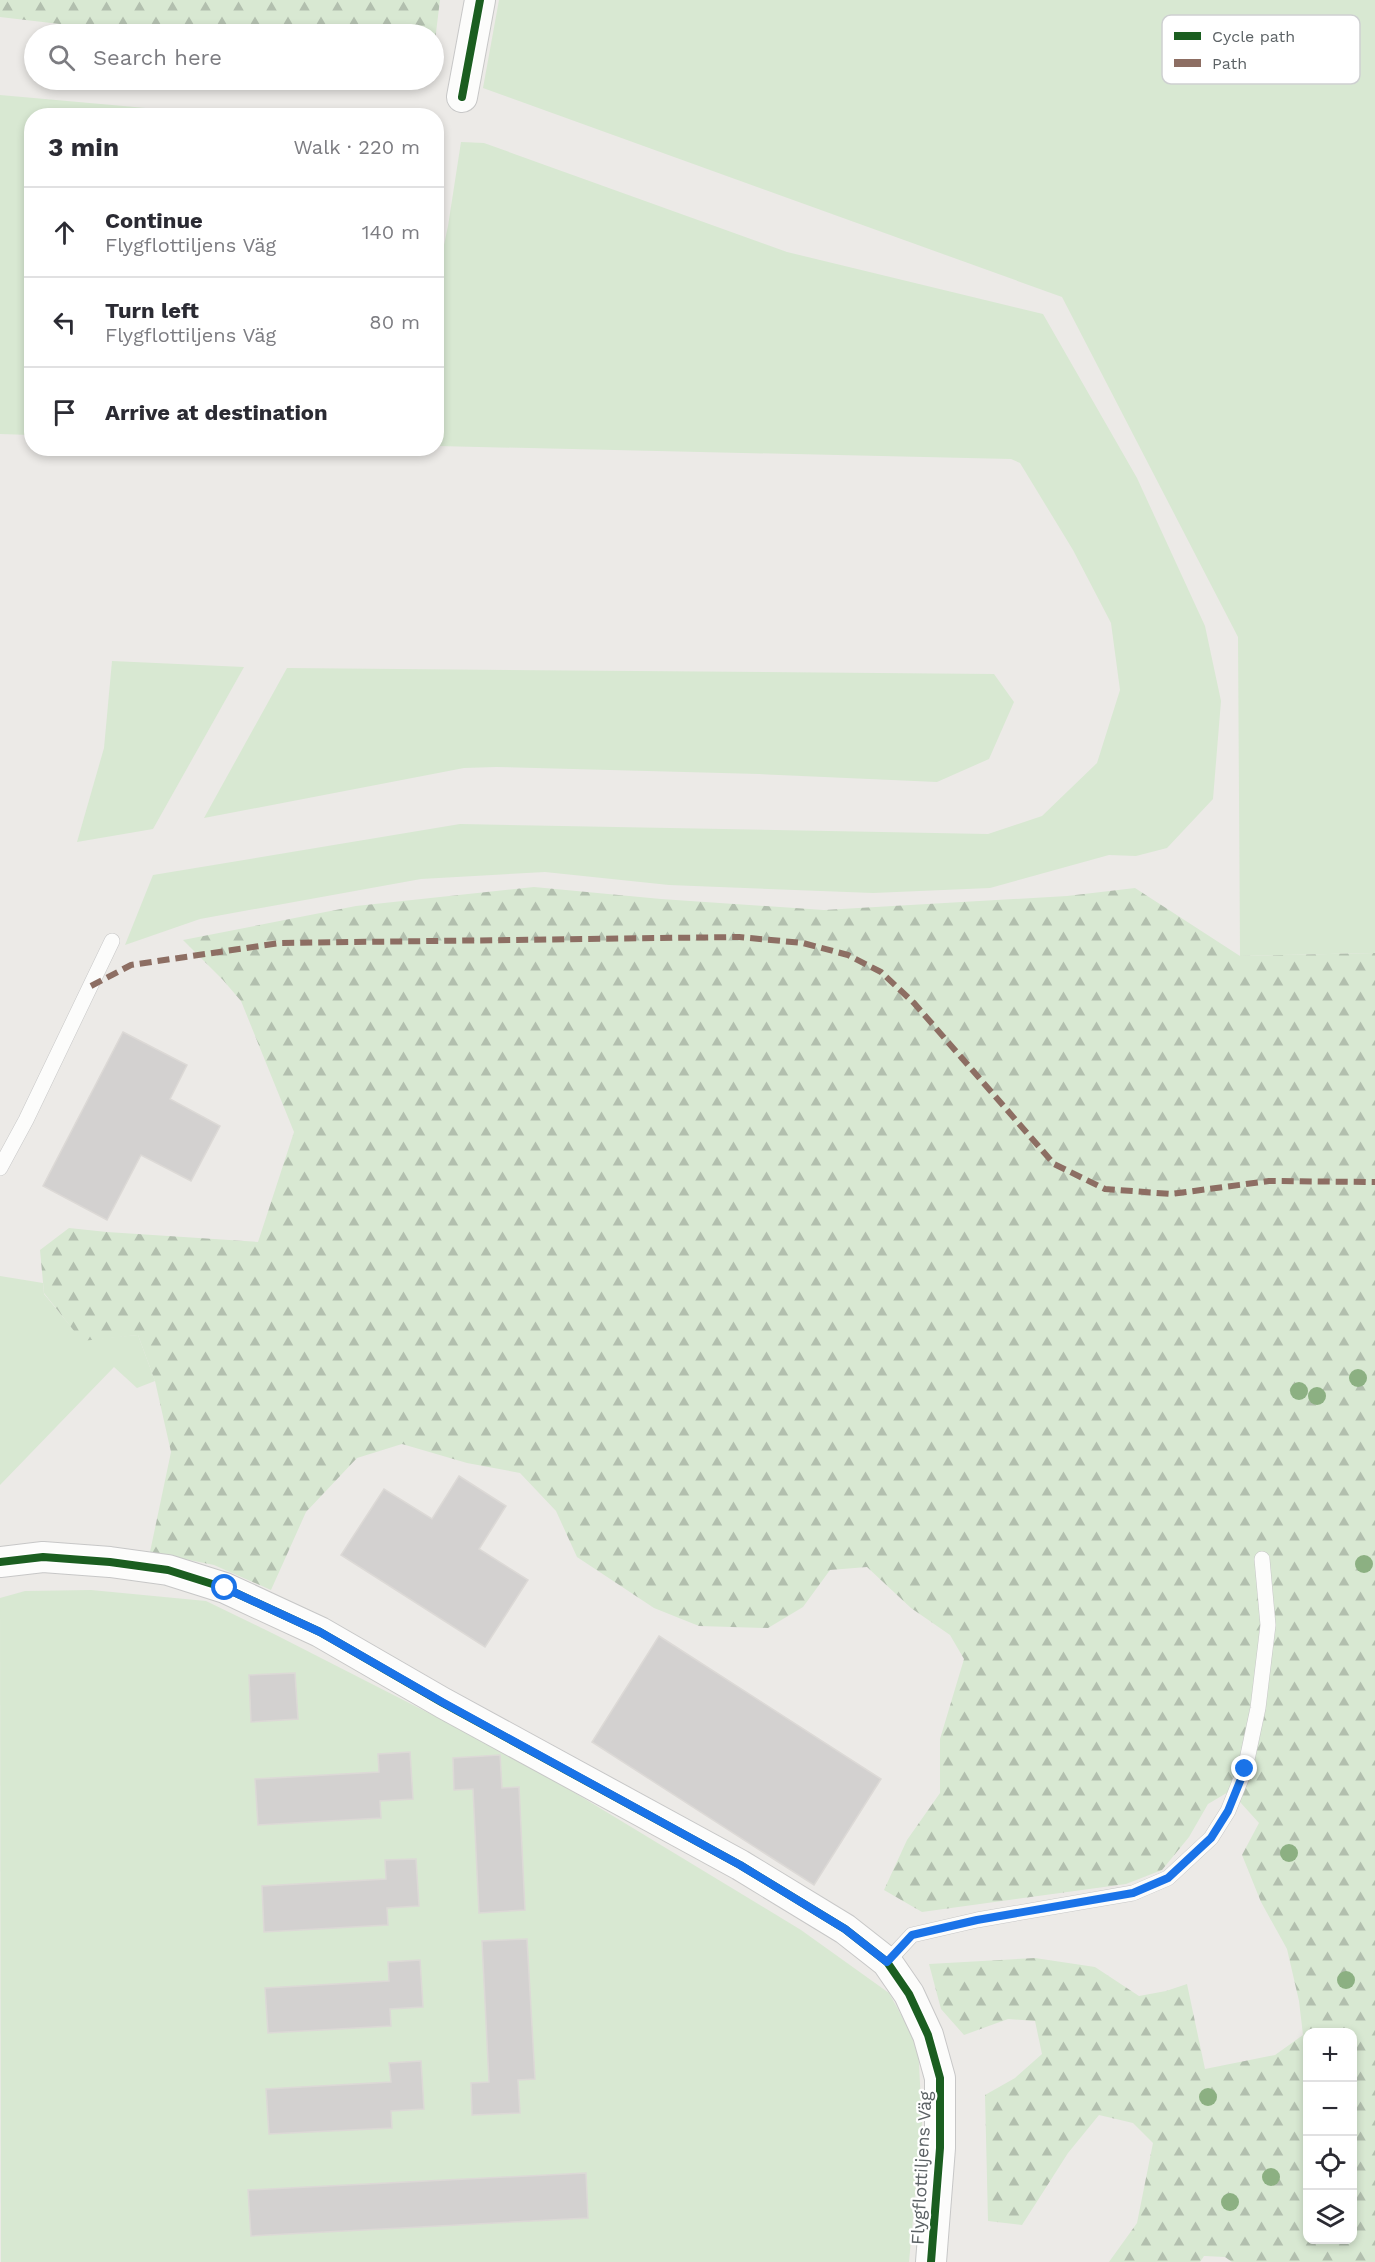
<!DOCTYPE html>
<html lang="en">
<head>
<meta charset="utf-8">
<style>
	:root { --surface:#fff; --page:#f2f2f3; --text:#2b2b33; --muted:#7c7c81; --line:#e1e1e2 }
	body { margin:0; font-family:"Work Sans",sans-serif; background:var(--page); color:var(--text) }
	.controls { position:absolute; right:18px; bottom:18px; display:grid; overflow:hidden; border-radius:12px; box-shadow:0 3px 9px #0003 }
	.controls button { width:54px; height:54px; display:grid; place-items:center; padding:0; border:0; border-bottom:2px solid var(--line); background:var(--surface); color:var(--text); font:30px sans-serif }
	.stop { position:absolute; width:18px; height:18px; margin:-14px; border:4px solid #1a73e8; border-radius:50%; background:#fff }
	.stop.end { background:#1a73e8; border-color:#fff; box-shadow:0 2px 6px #0008 }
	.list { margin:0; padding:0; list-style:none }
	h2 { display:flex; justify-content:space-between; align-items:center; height:78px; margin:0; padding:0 24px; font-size:26px }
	h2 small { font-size:20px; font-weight:400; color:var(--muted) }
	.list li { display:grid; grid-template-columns:39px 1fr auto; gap:18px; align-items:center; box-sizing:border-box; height:90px; padding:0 24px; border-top:2px solid var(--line) }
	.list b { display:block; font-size:22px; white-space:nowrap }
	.list p { margin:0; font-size:20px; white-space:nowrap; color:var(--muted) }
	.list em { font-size:20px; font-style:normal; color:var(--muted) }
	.icon { flex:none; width:33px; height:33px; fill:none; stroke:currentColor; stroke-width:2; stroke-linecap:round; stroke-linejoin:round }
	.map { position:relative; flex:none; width:1375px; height:2262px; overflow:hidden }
	.search { position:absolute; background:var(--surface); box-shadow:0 3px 9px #0003; left:24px; top:24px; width:420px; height:66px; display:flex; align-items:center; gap:15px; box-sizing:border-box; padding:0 21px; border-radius:33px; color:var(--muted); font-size:22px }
	.panel { position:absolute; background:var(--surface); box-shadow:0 3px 9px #0003; left:24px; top:108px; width:420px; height:348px; border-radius:24px }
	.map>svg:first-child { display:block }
	.grass { fill:#d8e8d2 }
	.forest { fill:url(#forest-firs); fill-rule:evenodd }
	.building { fill:#d3d1d0; stroke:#dcd9d6; stroke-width:1.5 }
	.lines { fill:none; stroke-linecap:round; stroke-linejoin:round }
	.service-casing { stroke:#c7c7c7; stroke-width:16 }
	.minor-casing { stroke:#c7c7c7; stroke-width:32 }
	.service { stroke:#fcfcfb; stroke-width:15 }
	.minor { stroke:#fcfcfb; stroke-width:30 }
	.quiet { stroke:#8d6e63; stroke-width:6; stroke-dasharray:12 6; stroke-linecap:butt }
	.cycleway-casing { stroke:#fff; stroke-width:11 }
	.cycleway { stroke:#1b5e20; stroke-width:8 }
	.tree { fill:#8cb082 }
	.route { stroke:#1a73e8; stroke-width:8 }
	.labels { text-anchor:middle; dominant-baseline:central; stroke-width:4.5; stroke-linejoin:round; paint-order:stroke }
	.street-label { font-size:18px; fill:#5c6265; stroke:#fff }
	.key { fill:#fff; stroke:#ced0d1; stroke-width:1.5 }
	.key-label { font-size:16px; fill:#5c6265 }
</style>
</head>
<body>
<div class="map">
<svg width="1375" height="2262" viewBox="0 0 1375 2262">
	<defs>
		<pattern id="forest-firs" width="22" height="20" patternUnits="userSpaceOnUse" patternTransform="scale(1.5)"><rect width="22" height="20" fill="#d8e8d2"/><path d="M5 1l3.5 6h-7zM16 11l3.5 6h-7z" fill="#b2bfae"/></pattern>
	</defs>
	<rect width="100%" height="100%" fill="#eceae7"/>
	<g class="grass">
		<path d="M499,0H1375V953L1240,956L1238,637L1062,297L483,88Z"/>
		<path d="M0,95L224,115L32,116L31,435L0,434Z"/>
		<path d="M461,142L484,143L787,252L1043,314L1137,478L1205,626L1221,701L1213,799L1167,848L1136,856L1109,855L990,888L873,893L669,885L545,872L421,879L200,919L125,945L153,875L460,824L988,834L1042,816L1097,763L1120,690L1111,623L1073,550L1020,463L1011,459L437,446V278L448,226Z"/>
		<path d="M112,661L244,667L153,829L77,842L104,748Z"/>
		<path d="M287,668L994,674L1014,702L989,759L937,782L759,774L496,767L464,768L204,818Z"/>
		<path d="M0,1276L43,1283L44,1294L82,1340L138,1335L155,1381L137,1388L114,1367L0,1485Z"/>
		<path d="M91,1590L206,1601L274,1634L519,1759L801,1930L889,1993L918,2045L922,2122L909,2262H1L0,1598L25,1591Z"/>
	</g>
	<g class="forest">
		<path d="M0,0H440L434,49V34H145L0,17Z"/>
		<path d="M534,887L661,899L824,910L1067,896L1135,888L1240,956L1375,953V2262H1232L1225,2257L1204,2256L1200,2262H1109L1137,2223L1153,2143L1133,2123L1099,2115L1068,2153L1022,2225L988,2221L985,2095L1015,2078L1042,2054L1035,2021L1008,2019L964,2035L941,2009L929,1964L1035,1958L1095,1967L1139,1996L1166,1991L1187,1984L1205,2069L1275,2055L1303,2035L1299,2001L1287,1949L1261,1902L1242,1855L1259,1823L1230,1791L1208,1804L1189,1837L1162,1870L1126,1884L922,1912L884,1890L907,1840L940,1793V1739L964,1659L950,1635L911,1608L867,1567L830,1570L803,1607L768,1628L699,1626L654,1608L577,1557L556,1511L520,1473L467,1463L402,1444L357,1458L306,1512L271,1590L214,1565L150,1552L171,1452L155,1381L138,1335L82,1341L44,1293L40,1250L69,1228L107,1232L258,1242L294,1132L241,1001L223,980L183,940L356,906ZM1308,2032H1352V2240H1308Z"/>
	</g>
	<g class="building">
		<path d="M123,1032L187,1065L170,1099L220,1126L191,1181L141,1155L107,1220L43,1186Z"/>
		<path d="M459,1476L506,1506L479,1549L528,1580L485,1647L341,1555L384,1489L432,1519Z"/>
		<path d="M659,1636L881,1779L814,1885L592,1742Z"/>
		<path d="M295,1673L298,1719L251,1722L249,1675Z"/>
		<path d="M410,1752L413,1799L380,1801L381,1818L258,1825L255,1779L379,1772L378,1754Z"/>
		<path d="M500,1755L502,1788L519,1787L525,1910L479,1913L473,1789L454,1790L453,1758Z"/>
		<path d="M416,1859L419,1906L387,1908L388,1925L264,1932L262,1886L386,1879L385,1860Z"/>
		<path d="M527,1939L535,2079L518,2080L520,2113L472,2115L471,2083L489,2082L482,1941Z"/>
		<path d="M420,1960L423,2007L390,2009L391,2026L268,2033L265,1988L389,1981L388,1962Z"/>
		<path d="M421,2061L424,2109L391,2111L392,2128L269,2134L266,2089L391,2082L389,2063Z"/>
		<path d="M586,2173L588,2218L251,2236L248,2190Z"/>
	</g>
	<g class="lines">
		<defs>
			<g id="service">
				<path d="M0,1168L26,1120L112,941"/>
				<path d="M887,1962L912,1935L977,1920L1133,1893L1168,1878L1211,1838L1228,1811L1245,1769L1258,1708L1268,1625L1262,1559"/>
			</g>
			<g id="minor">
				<path d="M462,97L480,0"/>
				<path d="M0,1562L43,1557L110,1562L168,1570L225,1588L320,1632L443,1703L740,1865L845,1929L887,1962L909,1994L928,2035L940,2078V2148L931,2262"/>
			</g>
		</defs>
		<use href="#service" class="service-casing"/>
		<use href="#minor" class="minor-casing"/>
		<use href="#service" class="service"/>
		<use href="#minor" class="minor"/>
		<path class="quiet" d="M91,986L131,965L280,943L739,937L803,943L848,955L881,972L914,1003L1054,1164L1105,1189L1171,1194L1269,1181L1375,1182"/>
		<defs>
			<g id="cycleway">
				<path d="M462,97L480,0"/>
				<path d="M0,1562L43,1557L110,1562L168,1570L225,1588L320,1632L443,1703L740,1865L845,1929L887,1962L909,1994L928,2035L940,2078V2148L931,2262"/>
			</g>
		</defs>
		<use href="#cycleway" class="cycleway-casing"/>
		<use href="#cycleway" class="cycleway"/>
	</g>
	<g class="tree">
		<circle cx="1358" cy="1378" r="9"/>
		<circle cx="1299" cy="1391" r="9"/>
		<circle cx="1317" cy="1396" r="9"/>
		<circle cx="1364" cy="1564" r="9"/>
		<circle cx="1289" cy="1853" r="9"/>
		<circle cx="1346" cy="1980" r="9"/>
		<circle cx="1208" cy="2097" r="9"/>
		<circle cx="1271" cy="2177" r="9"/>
		<circle cx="1230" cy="2202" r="9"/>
	</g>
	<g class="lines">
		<path class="route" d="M225,1588L320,1632L442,1702L740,1865L845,1929L887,1962L912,1935L977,1920L1133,1893L1168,1878L1211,1838L1228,1811L1245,1769"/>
	</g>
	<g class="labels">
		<g class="street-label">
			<text transform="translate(921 2168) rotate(-87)">Flygflottiljens Väg</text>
		</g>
	</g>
	<rect x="1162" y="15" width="198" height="69" rx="9" class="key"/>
	<rect x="1174" y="32" width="27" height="8" fill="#1b5e20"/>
	<rect x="1174" y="59" width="27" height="8" fill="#8d6e63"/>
	<g class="key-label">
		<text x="1212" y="42">Cycle path</text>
		<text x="1212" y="69">Path</text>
	</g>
</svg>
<div class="controls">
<button>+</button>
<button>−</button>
<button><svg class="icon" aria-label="locate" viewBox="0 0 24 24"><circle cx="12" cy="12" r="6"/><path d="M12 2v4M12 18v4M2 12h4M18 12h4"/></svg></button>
<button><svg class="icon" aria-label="layers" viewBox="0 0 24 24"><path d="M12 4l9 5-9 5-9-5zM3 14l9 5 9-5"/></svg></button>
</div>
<div class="stop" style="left:225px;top:1588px"></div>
<div class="stop end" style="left:1245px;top:1769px"></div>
<div class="search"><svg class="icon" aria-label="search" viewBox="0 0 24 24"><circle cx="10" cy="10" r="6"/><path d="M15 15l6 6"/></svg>Search here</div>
<section class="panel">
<h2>3 min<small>Walk · 220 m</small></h2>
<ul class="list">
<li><svg class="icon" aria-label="ahead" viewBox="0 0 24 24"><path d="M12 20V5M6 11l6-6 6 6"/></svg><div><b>Continue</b><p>Flygflottiljens Väg</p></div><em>140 m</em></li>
<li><svg class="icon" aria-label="left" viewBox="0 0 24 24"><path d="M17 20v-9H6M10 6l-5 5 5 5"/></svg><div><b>Turn left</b><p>Flygflottiljens Väg</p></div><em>80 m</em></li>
<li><svg class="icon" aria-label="arrive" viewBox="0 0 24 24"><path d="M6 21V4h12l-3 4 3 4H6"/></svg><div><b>Arrive at destination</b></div></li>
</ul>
</section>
</div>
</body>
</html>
